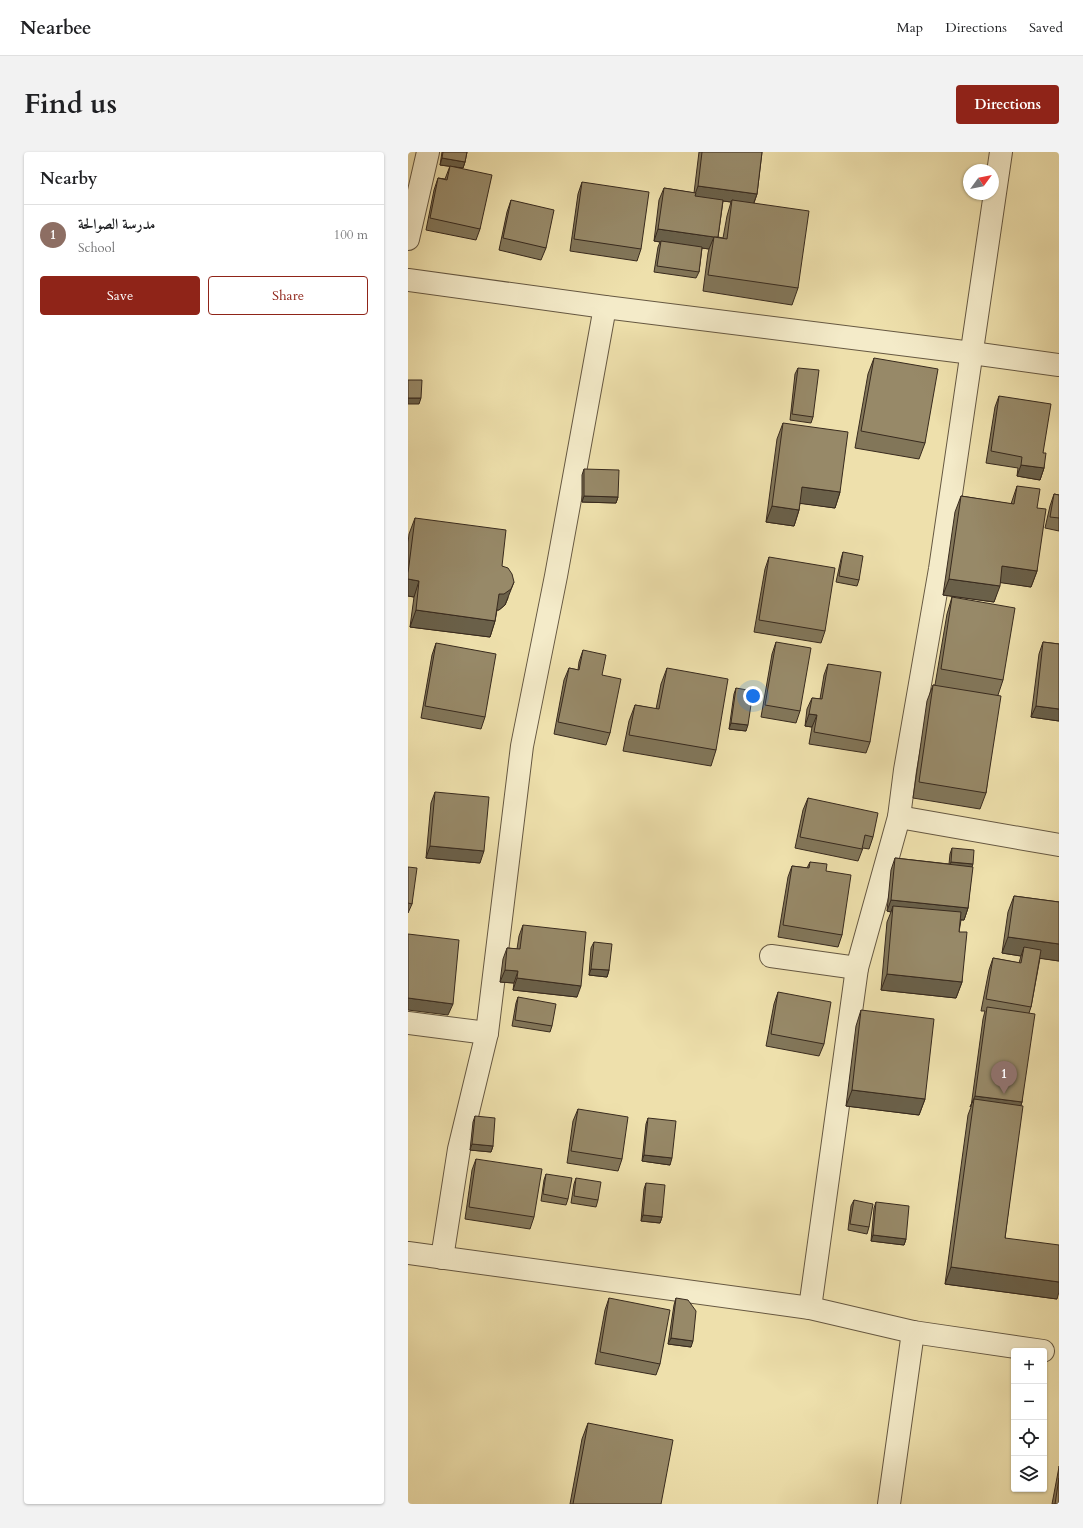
<!DOCTYPE html>
<html lang="en">
<head>
<meta charset="utf-8">
<style>
	:root { --surface:#fff; --page:#f2f2f2; --text:#202124; --muted:#757577; --line:#e0e0e0; --accent:#8f2418 }
	body { margin:0; font-family:Cardo,Amiri,serif; background:var(--page); color:var(--text) }
	.controls { position:absolute; right:12px; bottom:12px; display:grid; overflow:hidden; border-radius:4px; box-shadow:0 1px 3px #0004 }
	.controls button { width:36px; height:36px; display:grid; place-items:center; padding:0; border:0; border-bottom:1px solid var(--line); background:var(--surface); color:var(--text); font:20px sans-serif }
	.compass { position:absolute; left:555px; top:12px; width:36px; height:36px; border-radius:50%; background:var(--surface); box-shadow:0 1px 3px #0004; rotate:57deg }
	.you { position:absolute; left:345px; top:544px; width:14px; height:14px; margin:-10px; border:3px solid #fff; border-radius:50%; background:#1a73e8; box-shadow:0 0 0 6px #1a73e833 }
	.badge { display:grid; place-items:center; width:26px; height:26px; border-radius:50%; background:var(--accent); color:#fff; font-size:13px; font-weight:700 }
	.pin { position:absolute; translate:-50% -33px; filter:drop-shadow(0 1px 2px #0008) }
	.pin::after { content:''; position:absolute; top:21px; width:14px; height:12px; background:inherit; clip-path:polygon(0 0,100% 0,50% 100%) }
	.list { margin:0; padding:0; list-style:none }
	h2 { display:flex; justify-content:space-between; align-items:center; height:52px; margin:0; padding:0 16px; font-size:17px }
	h2 small { font-size:13px; font-weight:400; color:var(--muted) }
	.list li { display:grid; grid-template-columns:26px 1fr auto; gap:12px; align-items:center; box-sizing:border-box; height:60px; padding:0 16px; border-top:1px solid var(--line) }
	.list b { display:block; font-size:15px; white-space:nowrap }
	.list p { margin:0; font-size:13px; white-space:nowrap; color:var(--muted) }
	.list em { font-size:13px; font-style:normal; color:var(--muted) }
	.actions { display:flex; gap:8px; padding:12px 16px }
	.actions a { flex:1; padding:9px 0; border:1px solid var(--accent); border-radius:4px; text-align:center; font-size:14px; color:var(--accent) }
	.actions .main { background:var(--accent); color:#fff }
	.icon { flex:none; width:22px; height:22px; fill:none; stroke:currentColor; stroke-width:2; stroke-linecap:round; stroke-linejoin:round }
	.map { position:relative; flex:none; width:651px; height:1352px; overflow:hidden; border-radius:4px }
	header { display:flex; align-items:center; gap:24px; box-sizing:border-box; height:56px; padding:0 20px; background:var(--surface); border-bottom:1px solid var(--line) }
	header strong { font-size:19px }
	nav { display:flex; gap:22px; margin-inline-start:auto; font-size:14px }
	.intro { display:flex; align-items:center; justify-content:space-between; box-sizing:border-box; height:96px; padding:0 24px }
	h1 { margin:0; font-size:28px }
	.button { padding:10px 18px; border-radius:4px; background:var(--accent); color:#fff; font-size:14px; font-weight:700 }
	main { display:flex; gap:24px; padding:0 24px }
	aside { flex:1; background:var(--surface); border-radius:4px; box-shadow:0 1px 3px #0004 }
	.map>svg:first-child { display:block }
	.lines { fill:none; stroke-linecap:round; stroke-linejoin:round }
	.street-casing { stroke:#665842; stroke-width:24 }
	.street { stroke:#f4ebc9; stroke-width:22 }
	.wall { fill:#827659; stroke:#382a1e; fill-rule:evenodd }
	.shaded-wall { fill:#6a6049; stroke:#382a1e }
	.building { fill:#978968; stroke:#382a1e }
</style>
</head>
<body>
<header>
<strong>Nearbee</strong>
<nav><a>Map</a><a>Directions</a><a>Saved</a></nav>
</header>
<div class="intro"><h1>Find us</h1><a class="button">Directions</a></div>
<main>
<aside>
<h2>Nearby<small></small></h2>
<ul class="list">
<li><span class="badge" style="background:#8d6e63">1</span><div><b>مدرسة الصوالحة</b><p>School</p></div><em>100 m</em></li>
</ul>
<div class="actions"><a class="main">Save</a><a>Share</a></div>
</aside>
<div class="map">
<svg width="651" height="1352" viewBox="0 0 651 1352">
	<rect width="100%" height="100%" fill="#eee0ac"/>
	<filter id="stains"><feTurbulence type="fractalNoise" baseFrequency=".005" numOctaves="4"/><feColorMatrix values="0 0 0 0 .2 0 0 0 0 .09 0 0 0 0 .02 0 0 0 .5 -.17"/></filter>
	<radialGradient id="worn" r=".72"><stop offset=".6" stop-color="#630" stop-opacity="0"/><stop offset="1" stop-color="#630" stop-opacity=".3"/></radialGradient>
	<g class="lines">
		<defs>
			<g id="street">
				<path d="M0,87L20,0"/>
				<path d="M0,128L197,155L564,201L651,213"/>
				<path d="M491,665L651,693"/>
				<path d="M363,804L449,816"/>
				<path d="M0,871L79,881"/>
				<path d="M0,1101L402,1156L505,1180L635,1199"/>
				<path d="M34,1106L51,997L79,881L114,594L148,424L197,155"/>
				<path d="M402,1156L449,816L491,665L497,618L532,417L593,0"/>
				<path d="M481,1352L505,1180"/>
			</g>
		</defs>
		<use href="#street" class="street-casing"/>
		<use href="#street" class="street"/>
	</g>
	<g class="wall">
		<path d="M34,0H59L57,10L55,16L32,13Z"/>
		<path d="M291,0H354L349,42L346,51L390,136L384,153L295,139L300,101L301,97L294,96L291,120L288,126L246,120L250,95L252,90L246,89L251,48L256,36L286,41ZM315,49L323,50L319,64L315,86L310,85Z"/>
		<path d="M42,14L72,77L68,88L18,78L26,38L30,26L37,27Z"/>
		<path d="M174,30L233,97L229,109L162,99L170,42Z"/>
		<path d="M103,48L138,96L133,108L91,98L99,60Z"/>
		<path d="M466,206L517,291L511,307L447,296L460,222Z"/>
		<path d="M390,216L405,265L403,271L382,268L387,222Z"/>
		<path d="M591,244L635,301L636,316L632,328L609,324L610,316L578,311L587,255Z"/>
		<path d="M375,271L432,340L427,356L392,351L391,358L386,374L358,370L369,287Z"/>
		<path d="M176,317L210,345L208,351L174,350V323Z"/>
		<path d="M609,334L629,356V419L623,435L592,430L586,450L535,443L547,360L553,344L603,352Z"/>
		<path d="M646,342L651,343V379L637,376L642,354Z"/>
		<path d="M7,366L94,414L100,446L97,453L91,458H89L87,469L82,485L2,475L6,445L0,444V391L1,382Z"/>
		<path d="M435,400L451,428L449,434L428,430L433,407Z"/>
		<path d="M361,405L417,479L413,491L346,480L357,417Z"/>
		<path d="M544,445L595,528L590,543L578,641L572,657L505,646L519,549L525,533H527L539,462Z"/>
		<path d="M368,490L392,559L388,571L353,565L364,502Z"/>
		<path d="M635,490L651,492V569L623,565L631,502Z"/>
		<path d="M28,491L77,565L73,577L13,566L24,503Z"/>
		<path d="M175,498L194,523L202,581L198,593L146,582L156,528L161,516L170,518L171,510Z"/>
		<path d="M420,512L462,590L458,601L401,592L404,575L397,574L399,557L404,546L412,547L416,523Z"/>
		<path d="M259,516L308,598L303,614L215,599L221,569L227,553L248,557L253,532Z"/>
		<path d="M328,536L338,579L321,577L326,542Z"/>
		<path d="M27,640L72,711L18,706L23,651Z"/>
		<path d="M400,646L465,685L461,697L455,696L450,709L387,696L395,658Z"/>
		<path d="M544,696L564,715L560,756L556,768H553L551,780L554,830L548,846L473,838L479,770L483,760L479,759L483,718L487,706L541,712L542,702Z"/>
		<path d="M402,710L418,719L434,783L430,795L370,785L380,725L384,714L399,716Z"/>
		<path d="M0,715L4,752L0,761Z"/>
		<path d="M606,744L651,750V809L632,806L623,855L621,861L614,950L613,953L597,1086L649,1147L537,1132L560,963L563,955L575,867L577,859H573L581,818L585,806L611,811L613,804L594,801L600,760Z"/>
		<path d="M115,773L169,845L105,838L106,831L92,830L95,807L99,796L109,797L111,784Z"/>
		<path d="M186,790L201,818L199,825L181,823L183,796Z"/>
		<path d="M370,840L416,892L411,904L358,894L366,852Z"/>
		<path d="M110,845L144,874L142,880L104,874L108,851Z"/>
		<path d="M453,858L517,947L511,963L438,954L448,874Z"/>
		<path d="M170,957L214,1007L210,1019L159,1011L165,969Z"/>
		<path d="M67,964L85,994L83,1000L62,998L65,970Z"/>
		<path d="M240,966L262,1013L234,1009L238,972Z"/>
		<path d="M68,1007L126,1065L122,1077L57,1067L64,1018Z"/>
		<path d="M138,1022L160,1047L158,1053L133,1049L136,1028Z"/>
		<path d="M168,1026L190,1048L188,1055L163,1051L166,1032Z"/>
		<path d="M238,1031L254,1065L252,1071L233,1069L236,1037Z"/>
		<path d="M446,1048L461,1075L459,1082L440,1078L443,1054Z"/>
		<path d="M468,1050L498,1087L496,1093L463,1089L466,1056Z"/>
		<path d="M201,1146L252,1212L248,1223L187,1212L197,1158Z"/>
		<path d="M268,1146L283,1195L260,1192L266,1153Z"/>
		<path d="M180,1271L253,1352H162L174,1287Z"/>
		<path d="M651,1314V1352H644L651,1315Z"/>
	</g>
	<g class="shaded-wall">
		<path d="M34,6L57,10L55,16L32,13Z"/>
		<path d="M290,34L349,42L345,53L324,48L323,50L286,45Z"/>
		<path d="M250,77L306,85L301,97L246,89Z"/>
		<path d="M0,246H13L11,252H0Z"/>
		<path d="M613,313L636,316L632,328L609,324Z"/>
		<path d="M394,335L432,340L427,356L389,351Z"/>
		<path d="M176,344L210,345L208,351L174,350Z"/>
		<path d="M364,354L391,358L386,374L358,370Z"/>
		<path d="M594,414L629,419L623,435L588,430Z"/>
		<path d="M0,427L11,429L6,445L0,444Z"/>
		<path d="M541,427L592,434L586,450L535,443Z"/>
		<path d="M106,430L97,453L91,458H85L91,442Z"/>
		<path d="M8,458L87,469L82,485L2,475Z"/>
		<path d="M628,554L651,557V569L623,565Z"/>
		<path d="M401,562L409,563L404,575L397,574Z"/>
		<path d="M323,571L340,573L338,579L321,577Z"/>
		<path d="M22,694L76,699L72,711L18,706Z"/>
		<path d="M543,710L565,712L563,718L540,716Z"/>
		<path d="M483,748L560,756L556,768L485,760V754L483,760L479,759Z"/>
		<path d="M600,785L651,792V809L615,804L616,795L613,804L594,801Z"/>
		<path d="M183,817L201,818L199,825L181,823Z"/>
		<path d="M97,818L110,819L106,831L92,830Z"/>
		<path d="M479,822L554,830L548,846L473,838Z"/>
		<path d="M109,826L173,834L169,845L105,838Z"/>
		<path d="M0,846L45,852L40,863L0,858Z"/>
		<path d="M444,938L517,947L511,963L438,954Z"/>
		<path d="M567,944L614,950L610,962L566,947L562,955Z"/>
		<path d="M64,992L85,994L83,1000L62,998Z"/>
		<path d="M236,1003L264,1006L262,1013L234,1009Z"/>
		<path d="M235,1063L254,1065L252,1071L233,1069Z"/>
		<path d="M465,1083L498,1087L496,1093L463,1089Z"/>
		<path d="M543,1115L651,1130V1140L649,1147L537,1132Z"/>
		<path d="M263,1186L285,1189L283,1195L260,1192Z"/>
	</g>
	<g class="building">
		<path d="M35,0H59L57,10L34,6Z"/>
		<path d="M294,0H354L349,42L290,34Z"/>
		<path d="M42,14L84,23L72,77L22,66L30,26L39,28Z"/>
		<path d="M174,30L241,40L233,97L166,87Z"/>
		<path d="M256,36L288,41L287,44L315,48L310,85H306L250,77Z"/>
		<path d="M103,48L146,58L138,96L95,86Z"/>
		<path d="M324,48L401,59L390,136L300,123L306,85L319,87Z"/>
		<path d="M253,89L294,95L291,120L249,114Z"/>
		<path d="M466,206L530,217L517,291L453,279Z"/>
		<path d="M390,216L411,218L405,265L384,262Z"/>
		<path d="M0,228H14L13,246H0Z"/>
		<path d="M591,244L643,252L635,301H638L636,316L613,313L614,305L583,299Z"/>
		<path d="M375,271L440,280L432,340L394,335L391,358L364,354Z"/>
		<path d="M176,317L211,318L210,345L176,344Z"/>
		<path d="M609,334L632,337L629,356L638,357L629,419L594,414L592,434L541,427L553,344L606,352Z"/>
		<path d="M646,342L651,343V366L642,365Z"/>
		<path d="M7,366L98,378L94,414L100,416L104,422L106,430L103,437L96,442H91L87,469L8,458L11,429L0,427V421Z"/>
		<path d="M435,400L455,404L451,428L431,424Z"/>
		<path d="M361,405L427,416L417,479L351,468Z"/>
		<path d="M544,445L607,456L595,528L533,517Z"/>
		<path d="M368,490L403,496L392,559L357,553Z"/>
		<path d="M635,490L651,492V557L628,554Z"/>
		<path d="M28,491L88,502L77,565L17,554Z"/>
		<path d="M175,498L198,503L194,523L213,527L202,581L150,570L161,516L171,518Z"/>
		<path d="M420,512L473,520L462,590L406,580L409,563L401,562L404,546L414,547Z"/>
		<path d="M259,516L320,527L308,598L221,583L227,553L251,557Z"/>
		<path d="M525,533L593,544L578,641L511,630Z"/>
		<path d="M328,536L345,539L340,573L323,571Z"/>
		<path d="M27,640L81,645L76,699L22,694Z"/>
		<path d="M400,646L470,661L465,685L457,683L454,697L392,685Z"/>
		<path d="M544,696L566,698L565,712L543,710Z"/>
		<path d="M487,706L565,715L560,756L483,748Z"/>
		<path d="M402,710L419,712L418,719L443,723L434,783L375,773L384,714L401,716Z"/>
		<path d="M0,715L9,716L4,752L0,751Z"/>
		<path d="M606,744L651,750V792L600,785Z"/>
		<path d="M485,754L553,760L551,780H559L554,830L479,822Z"/>
		<path d="M115,773L178,780L173,834L109,826L110,819L97,818L99,796L112,797Z"/>
		<path d="M0,782L51,788L45,852L0,846Z"/>
		<path d="M186,790L204,792L201,818L183,817Z"/>
		<path d="M616,795L633,798L623,855L578,847L585,806L613,811Z"/>
		<path d="M370,840L423,850L416,892L363,882Z"/>
		<path d="M110,845L148,852L144,874L107,868Z"/>
		<path d="M579,855L627,862L614,950L567,944Z"/>
		<path d="M453,858L526,867L517,947L444,938Z"/>
		<path d="M566,947L615,954L597,1086L651,1093V1130L543,1115Z"/>
		<path d="M170,957L220,965L214,1007L163,999Z"/>
		<path d="M67,964L87,966L85,994L64,992Z"/>
		<path d="M240,966L268,969L264,1006L236,1003Z"/>
		<path d="M68,1007L134,1017L126,1065L61,1055Z"/>
		<path d="M138,1022L164,1026L160,1047L135,1042Z"/>
		<path d="M168,1026L193,1030L190,1048L166,1044Z"/>
		<path d="M238,1031L257,1033L254,1065L235,1063Z"/>
		<path d="M446,1048L465,1052L461,1075L442,1072Z"/>
		<path d="M468,1050L501,1054L498,1087L465,1083Z"/>
		<path d="M201,1146L262,1158L252,1212L192,1200Z"/>
		<path d="M268,1146L280,1148L288,1159L285,1189L263,1186Z"/>
		<path d="M180,1271L265,1288L253,1352H165Z"/>
		<path d="M651,1326V1352H647Z"/>
	</g>
	<rect width="100%" height="100%" filter="url(#stains)"/>
	<rect width="100%" height="100%" fill="url(#worn)"/>
</svg>
<div class="controls">
<button>+</button>
<button>−</button>
<button><svg class="icon" aria-label="locate" viewBox="0 0 24 24"><circle cx="12" cy="12" r="6"/><path d="M12 2v4M12 18v4M2 12h4M18 12h4"/></svg></button>
<button><svg class="icon" aria-label="layers" viewBox="0 0 24 24"><path d="M12 4l9 5-9 5-9-5zM3 14l9 5 9-5"/></svg></button>
</div>
<svg class="compass" viewBox="-18 -18 36 36"><path d="M0-13l5 13h-10z" fill="#e53935"/><path d="M0 13l5-13h-10z" fill="#757577"/></svg>
<div class="you"></div>
<div class="pin badge" style="left:596px;top:942px;background:#8d6e63">1</div>
</div>
</main>
</body>
</html>
